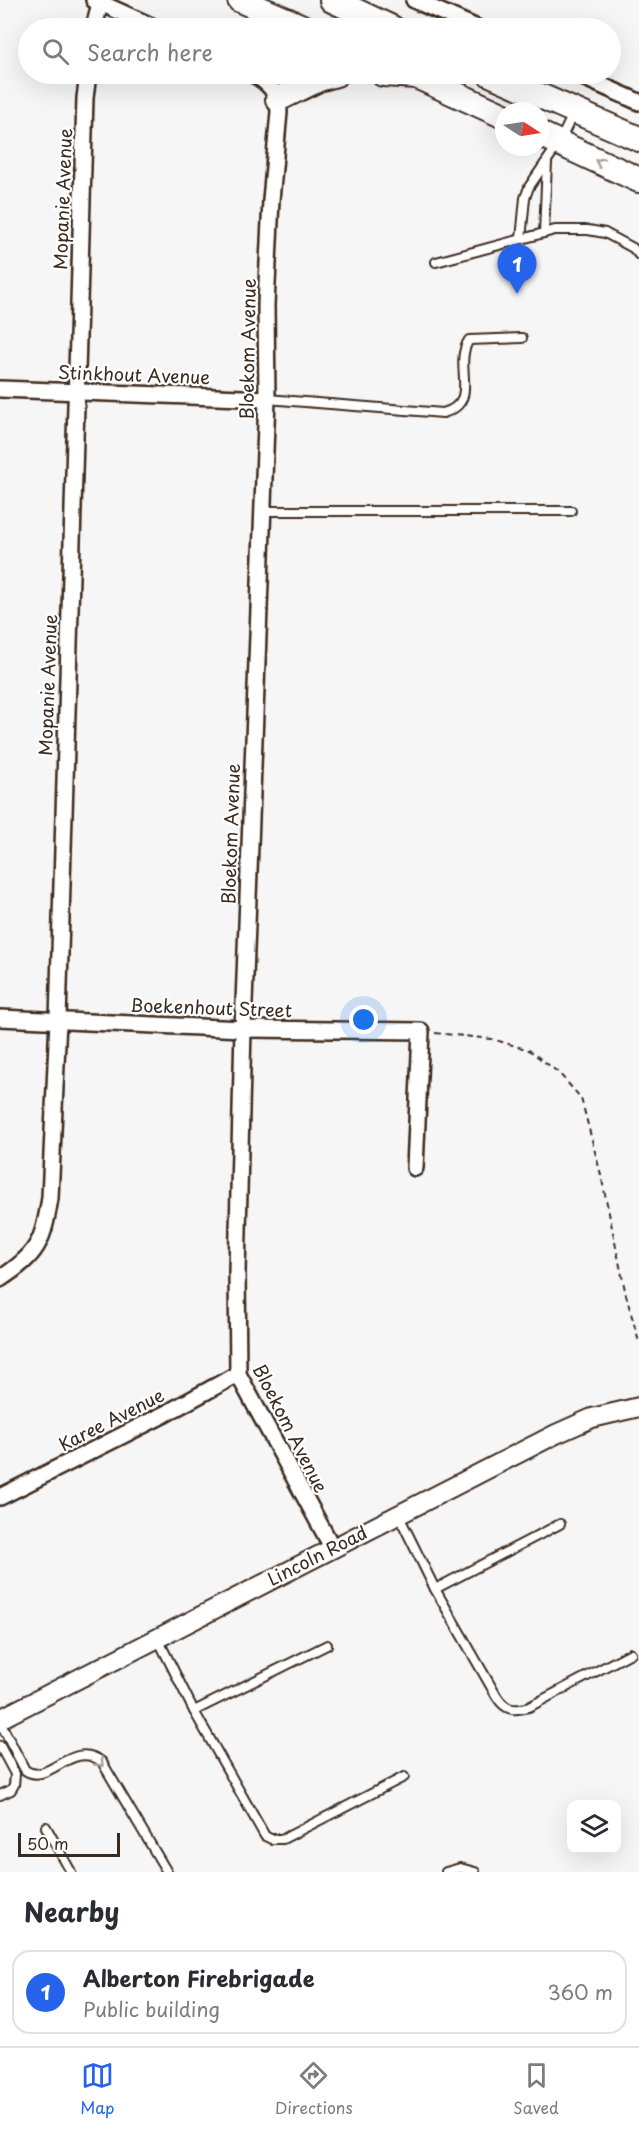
<!DOCTYPE html>
<html lang="en">
<head>
<meta charset="utf-8">
<style>
	:root { --surface:#fff; --page:#f7f7f7; --text:#2b2b33; --muted:#7c7c81; --line:#e1e1e2; --accent:#2563eb }
	body { margin:0; font-family:"Playpen Sans",sans-serif; background:var(--page); color:var(--text) }
	.controls { position:absolute; right:18px; bottom:18px; display:grid; overflow:hidden; border-radius:12px; box-shadow:0 6px 24px #0002 }
	.controls button { width:54px; height:54px; display:grid; place-items:center; padding:0; border:0; border-bottom:2px solid var(--line); background:var(--surface); color:var(--text); font:30px sans-serif }
	.compass { position:absolute; left:495px; top:102px; width:54px; height:54px; border-radius:50%; background:var(--surface); box-shadow:0 6px 24px #0002; rotate:102deg }
	.scale { position:absolute; left:18px; bottom:15px; width:102px; box-sizing:border-box; padding-left:6px; border:3px solid #3b2a1e; border-top:0; font-size:16px; line-height:21px; white-space:nowrap; color:#3b2a1e; -webkit-text-stroke:4px #fff; paint-order:stroke }
	.you { position:absolute; left:364px; top:1020px; width:21px; height:21px; margin:-15px; border:4px solid #fff; border-radius:50%; background:#1a73e8; box-shadow:0 0 0 9px #1a73e833 }
	.badge { display:grid; place-items:center; width:39px; height:39px; border-radius:50%; background:var(--accent); color:#fff; font-size:20px; font-weight:700 }
	.pin { position:absolute; translate:-50% -50px; filter:drop-shadow(0 2px 3px #0008) }
	.pin::after { content:''; position:absolute; top:32px; width:21px; height:18px; background:inherit; clip-path:polygon(0 0,100% 0,50% 100%) }
	.list { margin:0; padding:0; list-style:none }
	h2 { display:flex; justify-content:space-between; align-items:center; height:78px; margin:0; padding:0 24px; font-size:26px }
	h2 small { font-size:20px; font-weight:400; color:var(--muted) }
	.list li { display:grid; grid-template-columns:39px 1fr auto; gap:18px; align-items:center; box-sizing:border-box; height:84px; margin:0 12px 12px; padding:0 12px; border:2px solid var(--line); border-radius:18px }
	.list b { display:block; font-size:22px; white-space:nowrap }
	.list p { margin:0; font-size:20px; white-space:nowrap; color:var(--muted) }
	.list em { font-size:20px; font-style:normal; color:var(--muted) }
	.icon { flex:none; width:33px; height:33px; fill:none; stroke:currentColor; stroke-width:2; stroke-linecap:round; stroke-linejoin:round }
	.map { position:relative; flex:none; width:639px; height:1872px; overflow:hidden }
	.search { position:absolute; background:var(--surface); box-shadow:0 6px 24px #0002; left:18px; right:18px; top:18px; height:66px; display:flex; align-items:center; gap:15px; box-sizing:border-box; padding:0 21px; border-radius:33px; color:var(--muted); font-size:22px }
	.sheet { height:174px; background:var(--surface) }
	nav { display:flex; justify-content:space-around; align-items:center; box-sizing:border-box; height:84px; border-top:2px solid var(--line); background:var(--surface); font-size:16px; color:var(--muted) }
	nav a { display:grid; justify-items:center; gap:3px }
	nav .on { color:var(--accent) }
	.map>svg:first-child { display:block }
	.lines { fill:none; stroke-linecap:round; stroke-linejoin:round }
	.service-casing { stroke:#3b2a1e; stroke-width:12 }
	.minor-casing { stroke:#3b2a1e; stroke-width:20 }
	.tertiary-casing { stroke:#3b2a1e; stroke-width:22 }
	.primary-casing { stroke:#3b2a1e; stroke-width:28 }
	.path { stroke:#3b2a1e; stroke-width:2; stroke-dasharray:6 4.5; stroke-linecap:butt }
	.service { stroke:#fff; stroke-width:8 }
	.minor { stroke:#fff; stroke-width:15 }
	.tertiary { stroke:#fff; stroke-width:18 }
	.primary { stroke:#fff; stroke-width:24 }
	.oneway { stroke:#a79f9a }
	.labels { text-anchor:middle; dominant-baseline:central; stroke-width:4.5; stroke-linejoin:round; paint-order:stroke }
	.street-label { font-size:18px; fill:#3b2a1e; stroke:#fff }
</style>
</head>
<body>
<div class="map">
<svg width="639" height="1872" viewBox="0 0 639 1872">
	<rect width="100%" height="100%" fill="#f7f6f6"/>
	<filter id="ink" filterUnits="userSpaceOnUse"><feTurbulence type="fractalNoise" baseFrequency=".0167" numOctaves="2"/><feDisplacementMap in="SourceGraphic" scale="12" xChannelSelector="R" yChannelSelector="G"/><feConvolveMatrix kernelMatrix="1 2 1 2 8 2 1 2 1" color-interpolation-filters="sRGB"/></filter>
	<g filter="url(#ink)">
		<g class="lines">
			<defs>
				<g id="service">
					<path d="M544,233L547,162"/>
					<path d="M521,239L525,198L529,187L559,143L574,112"/>
					<path d="M436,262L555,230H588L605,233L633,248L639,255"/>
					<path d="M267,399L443,413C482,402 452,366 469,340L522,338"/>
					<path d="M262,511H571"/>
					<path d="M398,1514L435,1589L497,1697C506,1711 514,1711 529,1707L631,1653"/>
					<path d="M435,1589L560,1524"/>
					<path d="M158,1639L194,1711L265,1836L271,1839H283L404,1777"/>
					<path d="M194,1711L327,1645"/>
					<path d="M0,1722L25,1770C49,1787 71,1738 102,1762L167,1872"/>
					<path d="M0,1746L15,1774L14,1785L11,1790L0,1795"/>
					<path d="M46,1827L71,1872"/>
					<path d="M446,1872L460,1868L475,1872"/>
				</g>
				<g id="minor">
					<path d="M94,0L156,28"/>
					<path d="M414,0L477,28"/>
					<path d="M94,28L100,3"/>
					<path d="M253,74C269,83 278,92 279,112L271,200L266,305L267,399L243,1029L237,1272L238,1374L332,1547"/>
					<path d="M576,74L639,102"/>
					<path d="M0,389L267,399"/>
					<path d="M0,1018L243,1029L421,1031L415,1168"/>
					<path d="M0,1279C38,1254 43,1242 50,1198L58,1020L85,98L88,74"/>
					<path d="M0,1497L165,1414L238,1374"/>
				</g>
				<path id="tertiary" d="M0,1719L556,1434L592,1418L639,1407"/>
				<g id="primary">
					<path d="M240,0L305,28"/>
					<path d="M332,0L392,28"/>
					<path d="M383,74L417,76"/>
					<path d="M412,74L504,116"/>
					<path d="M490,74L639,139"/>
					<path d="M278,99L319,79L336,74"/>
					<path d="M540,134L639,180"/>
				</g>
			</defs>
			<use href="#service" class="service-casing"/>
			<use href="#minor" class="minor-casing"/>
			<use href="#tertiary" class="tertiary-casing"/>
			<use href="#primary" class="primary-casing"/>
			<path class="path" d="M435,1033L492,1039L529,1050L559,1073L581,1098L601,1175L626,1295L639,1342"/>
			<use href="#service" class="service"/>
			<use href="#minor" class="minor"/>
			<use href="#tertiary" class="tertiary"/>
			<use href="#primary" class="primary"/>
		</g>
		<defs><path id="oneway-chevron" d="M-2-3.5L2.5 0L-2 3.5" fill="none" stroke-width="1.6" stroke-linecap="round" stroke-linejoin="round" transform="scale(1.5)"/></defs>
		<g class="oneway">
			<use href="#oneway-chevron" transform="translate(599 162) rotate(-155)"/>
			<use href="#oneway-chevron" transform="translate(100 1763) rotate(47)"/>
		</g>
	</g>
	<g class="labels">
		<g class="street-label">
			<text transform="translate(62 199) rotate(-88)">Mopanie Avenue</text>
			<text transform="translate(247 349) rotate(-89)">Bloekom Avenue</text>
			<text transform="translate(134 374) rotate(2)">Stinkhout Avenue</text>
			<text transform="translate(47 685) rotate(-88)">Mopanie Avenue</text>
			<text transform="translate(230 834) rotate(-88)">Bloekom Avenue</text>
			<text transform="translate(211 1007) rotate(2)">Boekenhout Street</text>
			<text transform="translate(111 1419) rotate(-27)">Karee Avenue</text>
			<text transform="translate(291 1428) rotate(63)">Bloekom Avenue</text>
			<text transform="translate(317 1555) rotate(-27)">Lincoln Road</text>
		</g>
	</g>
</svg>
<div class="controls">
<button><svg class="icon" aria-label="layers" viewBox="0 0 24 24"><path d="M12 4l9 5-9 5-9-5zM3 14l9 5 9-5"/></svg></button>
</div>
<svg class="compass" viewBox="-18 -18 36 36"><path d="M0-13l5 13h-10z" fill="#e53935"/><path d="M0 13l5-13h-10z" fill="#7c7c81"/></svg>
<div class="scale">50 m</div>
<div class="you"></div>
<div class="pin badge" style="left:517px;top:294px">1</div>
<div class="search"><svg class="icon" aria-label="search" viewBox="0 0 24 24"><circle cx="10" cy="10" r="6"/><path d="M15 15l6 6"/></svg>Search here</div>
</div>
<section class="sheet">
<h2>Nearby<small></small></h2>
<ul class="list">
<li><span class="badge">1</span><div><b>Alberton Firebrigade</b><p>Public building</p></div><em>360 m</em></li>
</ul>
</section>
<nav>
<a class="on"><svg class="icon" aria-label="map" viewBox="0 0 24 24"><path d="M3 6l6-2 6 2 6-2v14l-6 2-6-2-6 2zM9 4v14M15 6v14"/></svg>Map</a>
<a><svg class="icon" aria-label="directions" viewBox="0 0 24 24"><path d="M12 3l9 9-9 9-9-9zM9 14v-3h6M13 9l2 2-2 2"/></svg>Directions</a>
<a><svg class="icon" aria-label="saved" viewBox="0 0 24 24"><path d="M7 4h10v16l-5-4-5 4z"/></svg>Saved</a>
</nav>
</body>
</html>
